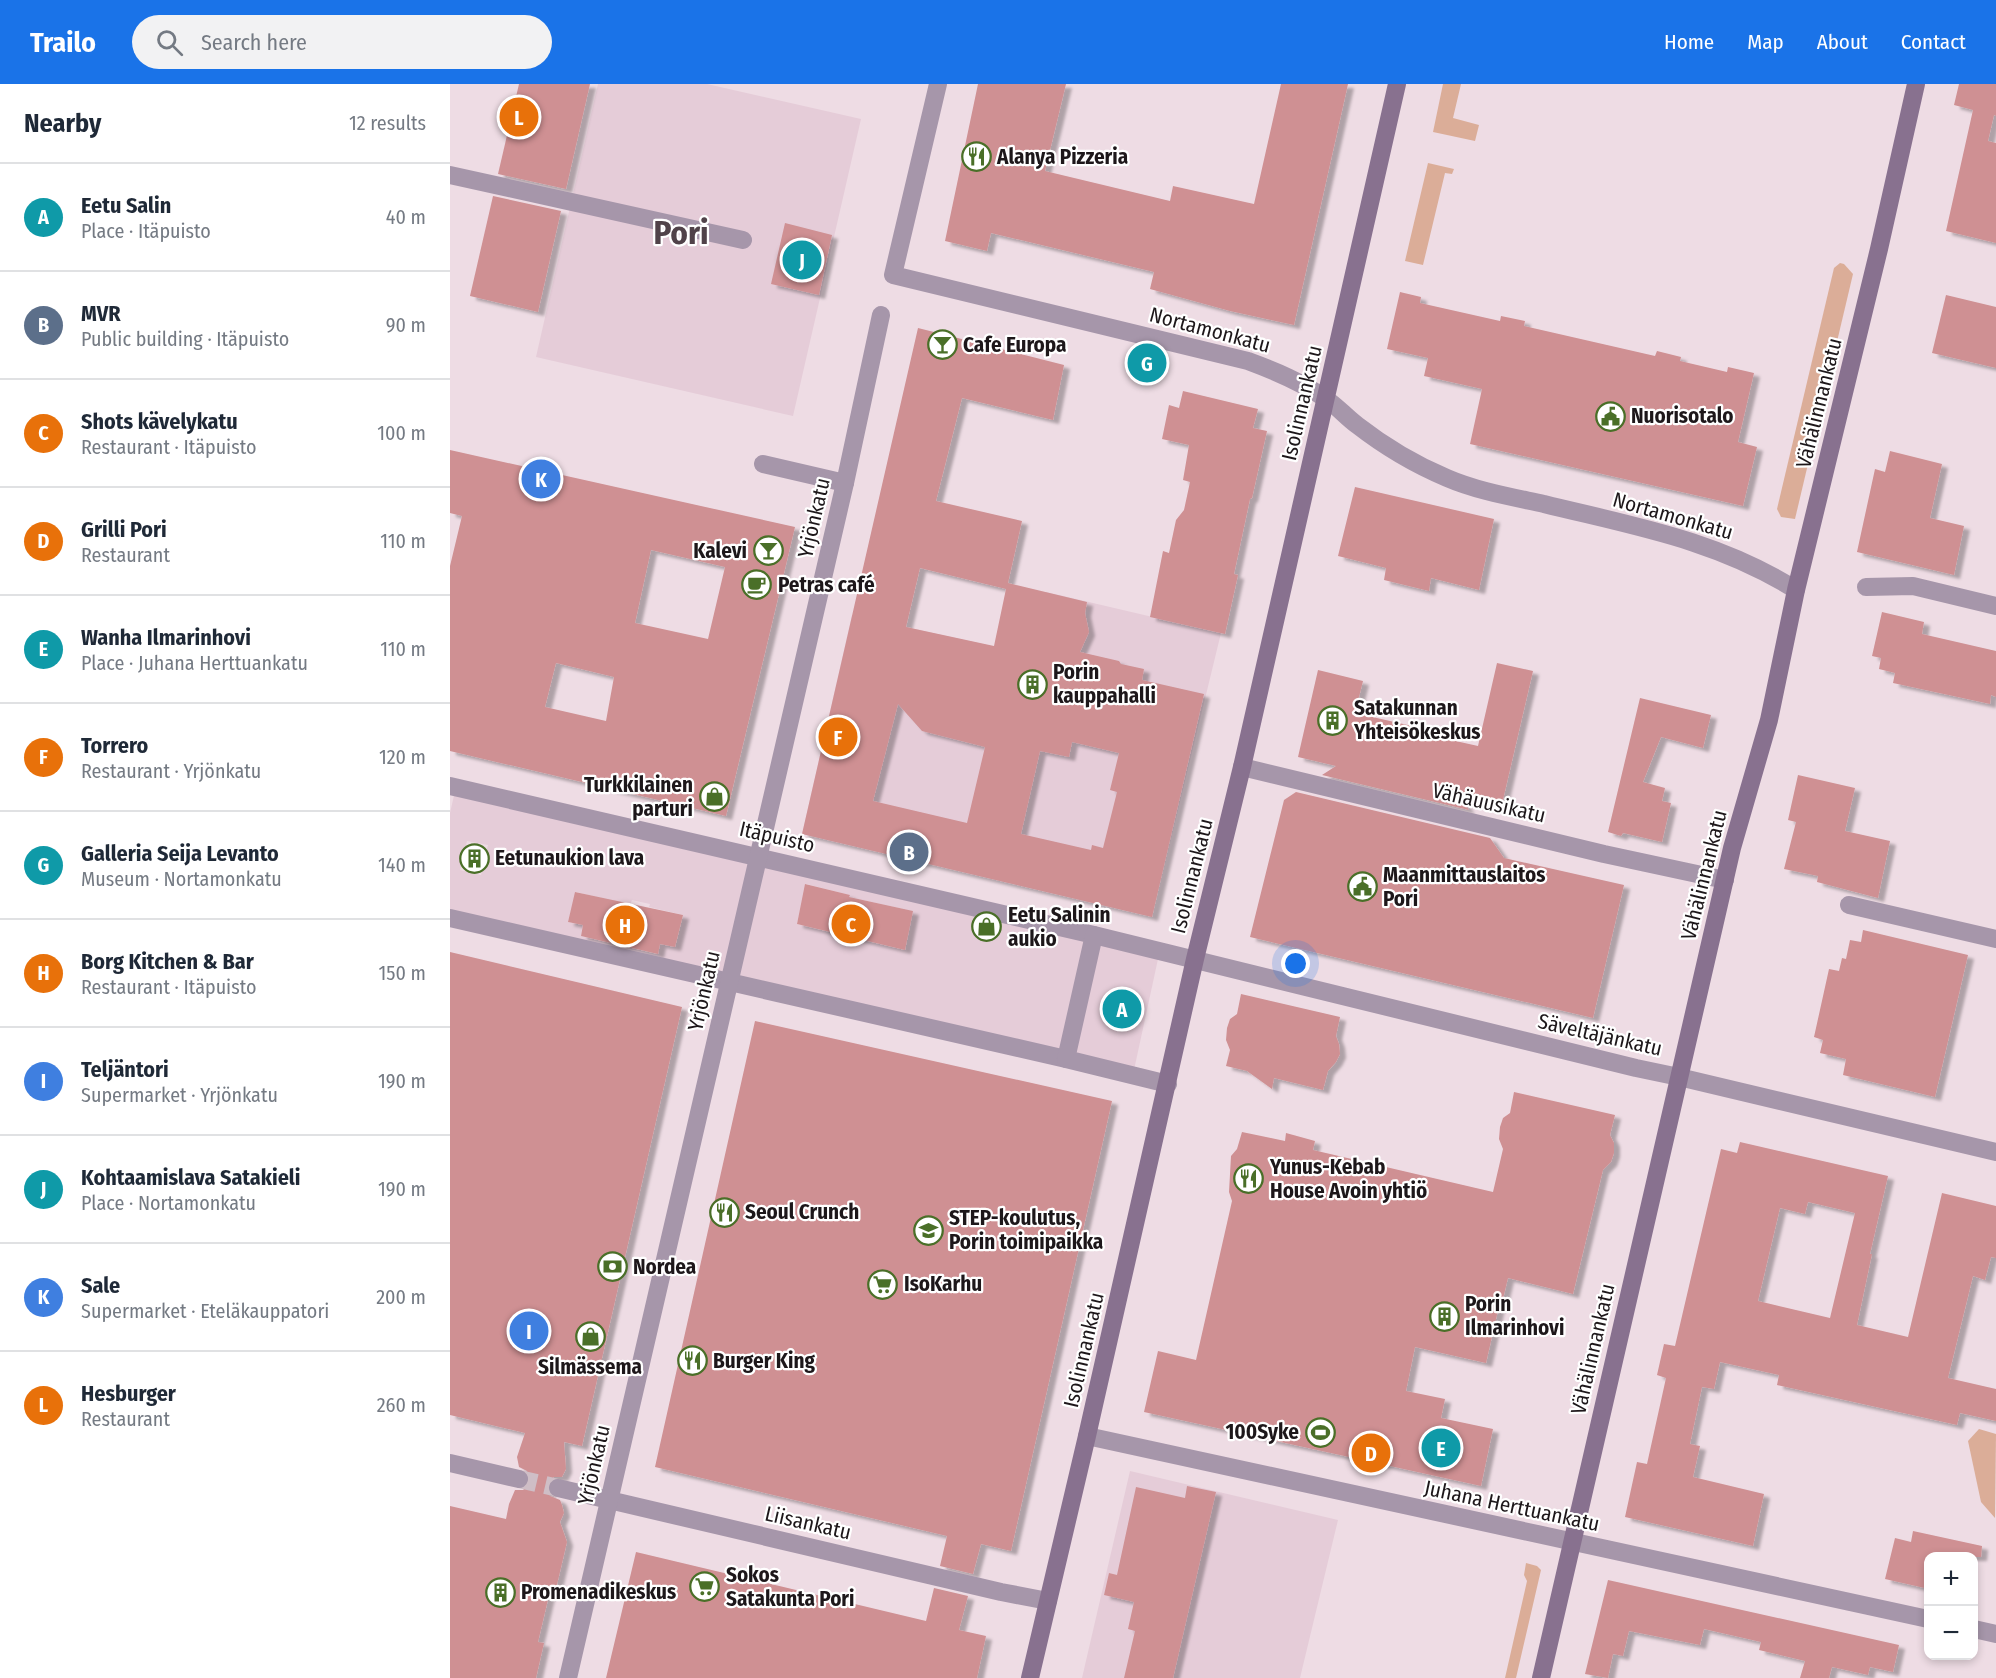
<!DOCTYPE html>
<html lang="en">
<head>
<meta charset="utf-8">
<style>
	:root { --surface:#fff; --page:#f2f2f3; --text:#1f2937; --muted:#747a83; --line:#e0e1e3; --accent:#1a73e8 }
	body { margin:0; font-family:"Fira Sans Condensed",sans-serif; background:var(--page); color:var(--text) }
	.controls { position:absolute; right:18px; bottom:18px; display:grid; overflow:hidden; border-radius:12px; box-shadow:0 3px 9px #0003 }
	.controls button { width:54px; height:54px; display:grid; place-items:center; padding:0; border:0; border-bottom:2px solid var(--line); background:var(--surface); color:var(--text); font:30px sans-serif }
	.you { position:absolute; left:846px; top:880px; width:21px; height:21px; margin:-15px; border:4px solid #fff; border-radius:50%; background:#1a73e8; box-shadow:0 0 0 9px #1a73e833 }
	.badge { display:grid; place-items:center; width:39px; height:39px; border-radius:50%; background:var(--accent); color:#fff; font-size:20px; font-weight:700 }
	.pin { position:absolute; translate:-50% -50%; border:3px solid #fff; box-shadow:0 2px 6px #0006 }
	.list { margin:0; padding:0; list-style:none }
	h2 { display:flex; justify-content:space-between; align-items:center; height:78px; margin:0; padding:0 24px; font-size:26px }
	h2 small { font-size:20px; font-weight:400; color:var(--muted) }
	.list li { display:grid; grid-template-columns:39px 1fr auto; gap:18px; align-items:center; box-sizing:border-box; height:108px; padding:0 24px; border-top:2px solid var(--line) }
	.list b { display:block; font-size:22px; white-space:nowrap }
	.list p { margin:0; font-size:20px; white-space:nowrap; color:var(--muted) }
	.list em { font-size:20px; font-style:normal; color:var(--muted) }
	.icon { flex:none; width:33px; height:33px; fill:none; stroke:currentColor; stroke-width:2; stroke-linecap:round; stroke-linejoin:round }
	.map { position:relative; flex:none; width:1546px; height:1594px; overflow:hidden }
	header { display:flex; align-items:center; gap:36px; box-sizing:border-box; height:84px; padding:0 30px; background:var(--accent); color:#fff }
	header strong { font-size:28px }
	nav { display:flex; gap:33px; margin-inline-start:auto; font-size:21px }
	.search { width:420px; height:54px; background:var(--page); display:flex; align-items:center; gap:15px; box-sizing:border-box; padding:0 21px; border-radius:33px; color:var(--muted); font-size:22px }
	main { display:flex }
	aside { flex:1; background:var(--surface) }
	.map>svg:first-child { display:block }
	.built { fill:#e5ccd8; fill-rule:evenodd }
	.green { fill:#dbad98 }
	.building { fill:#cf9093; fill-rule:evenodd; filter:url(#shadow) }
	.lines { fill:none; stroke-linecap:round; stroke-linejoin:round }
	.street-tunnel { stroke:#cfbec6; stroke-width:18; stroke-dasharray:18 9; stroke-linecap:butt }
	.street { stroke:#a696aa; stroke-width:18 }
	.secondary { stroke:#88718f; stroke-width:18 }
	.labels { text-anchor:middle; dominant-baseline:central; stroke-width:4.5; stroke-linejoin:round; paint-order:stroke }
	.poi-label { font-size:21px; font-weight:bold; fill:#1d171a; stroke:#fff; text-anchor:start }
	.street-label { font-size:21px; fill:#1d171a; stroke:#fff }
	.town-label { font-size:33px; font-weight:bold; fill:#504249; stroke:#fff }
</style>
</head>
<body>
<header>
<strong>Trailo</strong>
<div class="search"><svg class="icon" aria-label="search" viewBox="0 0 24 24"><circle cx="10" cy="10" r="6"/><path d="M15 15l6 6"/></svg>Search here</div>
<nav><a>Home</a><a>Map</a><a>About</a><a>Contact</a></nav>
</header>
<main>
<aside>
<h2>Nearby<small>12 results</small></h2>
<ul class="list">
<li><span class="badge" style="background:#0f9aa8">A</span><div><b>Eetu Salin</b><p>Place · Itäpuisto</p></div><em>40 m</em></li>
<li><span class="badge" style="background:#5c6f8a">B</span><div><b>MVR</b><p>Public building · Itäpuisto</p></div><em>90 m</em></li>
<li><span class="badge" style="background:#e8710a">C</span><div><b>Shots kävelykatu</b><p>Restaurant · Itäpuisto</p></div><em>100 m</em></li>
<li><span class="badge" style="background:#e8710a">D</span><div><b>Grilli Pori</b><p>Restaurant</p></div><em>110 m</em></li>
<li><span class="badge" style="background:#0f9aa8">E</span><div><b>Wanha Ilmarinhovi</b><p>Place · Juhana Herttuankatu</p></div><em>110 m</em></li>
<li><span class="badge" style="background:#e8710a">F</span><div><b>Torrero</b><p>Restaurant · Yrjönkatu</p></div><em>120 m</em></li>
<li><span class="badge" style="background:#0f9aa8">G</span><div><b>Galleria Seija Levanto</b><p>Museum · Nortamonkatu</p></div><em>140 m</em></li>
<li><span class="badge" style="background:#e8710a">H</span><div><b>Borg Kitchen &amp; Bar</b><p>Restaurant · Itäpuisto</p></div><em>150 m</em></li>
<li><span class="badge" style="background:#3f7fe0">I</span><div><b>Teljäntori</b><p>Supermarket · Yrjönkatu</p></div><em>190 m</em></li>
<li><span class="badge" style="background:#0f9aa8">J</span><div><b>Kohtaamislava Satakieli</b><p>Place · Nortamonkatu</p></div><em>190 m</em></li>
<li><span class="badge" style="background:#3f7fe0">K</span><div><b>Sale</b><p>Supermarket · Eteläkauppatori</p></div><em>200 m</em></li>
<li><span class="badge" style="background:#e8710a">L</span><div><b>Hesburger</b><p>Restaurant</p></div><em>260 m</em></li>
</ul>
</aside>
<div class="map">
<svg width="1546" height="1594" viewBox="0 0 1546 1594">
	<defs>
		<filter id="shadow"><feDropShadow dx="6" dy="4" stdDeviation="1.5" flood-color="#0004"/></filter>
	</defs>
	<rect width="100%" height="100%" fill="#eedce4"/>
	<g class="built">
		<path d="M148,0H257L411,35L343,332L86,273Z"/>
		<path d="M596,508L771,549L702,833L352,750L402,531L581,571Z"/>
		<path d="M6,703L708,875L684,986L0,834V729ZM17,757L38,761L31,791L10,786ZM356,800L399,811V813L462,827L455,866L347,840ZM126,808L180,821L182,816L200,820L199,823L233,831L225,863L210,860L207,870L131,852L133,841L118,838Z"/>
		<path d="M680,1387L888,1436L850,1594H632Z"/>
	</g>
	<g class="green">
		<path d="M993,0H1011L1003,34L1029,41L1025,57L983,48Z"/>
		<path d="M978,79L1004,85L1002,90L995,89L973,181L955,177Z"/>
		<path d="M1390,179L1394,180L1403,190L1345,435L1331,433L1327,425L1384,184Z"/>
		<path d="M1529,1345L1546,1350L1545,1434L1531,1418L1518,1357Z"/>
		<path d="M1076,1479L1087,1482L1091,1486L1066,1594H1055L1077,1497L1074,1491Z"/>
	</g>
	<g class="building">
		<path d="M69,0H140L116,105L48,90Z"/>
		<path d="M528,0H616L595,87L720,117L723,102L804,120L831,0H898L844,241L780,227L700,205L704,188L541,149L537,167L495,157Z"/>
		<path d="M1509,0H1546V32L1544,31L1538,57L1546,59V159L1496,147L1523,26L1504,21Z"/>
		<path d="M43,112L111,127L88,228L20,212Z"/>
		<path d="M335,139L382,151L369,211L321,200Z"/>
		<path d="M950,208L971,213L970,219L1050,237L1051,232L1075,237L1074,242L1205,272L1207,267L1231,273L1230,277L1277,288L1278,283L1304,289L1288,358L1307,363L1293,422L1020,360L1032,305L974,292L978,274L937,265Z"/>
		<path d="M1496,211L1546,223V284L1482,269Z"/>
		<path d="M468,244L614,281L603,336L512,314L486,417L572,437L558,499L637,518L635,529L639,548L630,568L669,577L671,580L694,585L692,596L754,610L702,833L352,750ZM470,484L556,505L544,562L456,543ZM448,620L472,647L535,663L517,739L423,717ZM622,658L669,669L660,706L667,708L653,764L642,761L641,766L571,750L590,667L619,673Z"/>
		<path d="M733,307L808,325L803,344L817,347L802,414L800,415L784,490L788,491L775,550L700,533L713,467L719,469L726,436L734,426L740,398L733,396L739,361L712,355L719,321L729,324Z"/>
		<path d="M0,366L345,443L276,732L0,667V482L12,432L0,429ZM201,466L275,483L258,555L185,539ZM106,579L164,593L156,637L95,623Z"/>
		<path d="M1440,367L1492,380L1480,434L1514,442L1504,491L1407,468L1425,385L1435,388Z"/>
		<path d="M905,403L1044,435L1029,506L981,494L979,507L934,496L936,484L888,472Z"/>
		<path d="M1432,528L1474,538L1472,550L1546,567V613L1541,611L1540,620L1443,599L1445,589L1429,585L1431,574L1422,572Z"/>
		<path d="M1047,579L1083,587L1052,720L1007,710L1019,726L872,691L886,682L848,673L868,586L913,597L905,629L975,645L974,650L1028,662Z"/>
		<path d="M1190,614L1261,631L1253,664L1211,653L1193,698L1215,704L1212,717L1221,719L1212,758L1173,749L1171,752L1158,748Z"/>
		<path d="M1348,691L1405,704L1395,747L1440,757L1428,814L1367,798L1368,792L1334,785L1346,738L1338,736Z"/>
		<path d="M846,708L1040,754L1054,774L1174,801L1143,934L800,853L834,716Z"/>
		<path d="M355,800L400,811L399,813L463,827L455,866L347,840Z"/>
		<path d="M125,808L233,831L225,863L210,860L208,870L131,852L133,841L118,838Z"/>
		<path d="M1413,846L1518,871L1485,1013L1393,991L1396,975L1370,969L1373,956L1364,953L1379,885L1389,887L1392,874L1396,875L1400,856L1411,858Z"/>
		<path d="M0,868L232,923L132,1362L114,1358L116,1385L112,1393H104L99,1397L97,1402L100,1412L110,1416L112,1421L114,1429L110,1438L117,1458L105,1509L100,1507L88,1558L94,1559L86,1594H0V1422L56,1435L59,1420L65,1406H73L78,1402L80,1397L77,1387L69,1383L67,1373L75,1349L0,1331Z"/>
		<path d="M791,910L890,933L886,952L889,960L890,970L886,978L878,987L873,1006L824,994L822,1005L797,987L776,982L780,966L776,956L777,944L780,935L787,930Z"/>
		<path d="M305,937L662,1017L561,1467L531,1460L523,1490L490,1482L497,1452L205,1383Z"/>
		<path d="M1064,1008L1165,1031L1160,1051L1164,1059V1069L1161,1078L1153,1086L1123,1210L1058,1194L1051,1223L1049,1222L1036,1279L965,1263L956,1307L995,1315L991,1334L1043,1345L1031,1402L694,1328L708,1267L746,1276L782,1117L779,1108L781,1072L787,1065L792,1048L835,1057L836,1049L865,1057L863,1066L1043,1108L1053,1065L1049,1055L1050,1043L1053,1034L1060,1029Z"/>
		<path d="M1290,1058L1438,1092L1420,1170H1422L1407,1241L1458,1253L1492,1109L1546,1122V1174L1541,1173L1535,1196L1523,1192L1498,1294L1546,1305V1337L1510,1329L1507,1341L1327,1301L1329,1291L1270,1278L1264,1305L1252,1303L1240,1360L1250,1362L1243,1393L1314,1410L1303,1462L1175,1433L1187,1378L1197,1380L1216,1294L1207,1291L1214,1260L1225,1262L1271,1065L1287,1069ZM1358,1118L1405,1129L1380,1234L1308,1217L1330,1124L1355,1130Z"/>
		<path d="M737,1402L766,1408L723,1594H674L685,1547L678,1545L684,1518L654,1511L659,1489L667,1491L686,1403L735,1414Z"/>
		<path d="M1463,1447L1532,1462L1531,1473H1479V1505L1435,1495L1445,1454L1461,1458Z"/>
		<path d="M186,1468L476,1537L484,1504L518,1512L509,1546L536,1552L527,1594H156Z"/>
		<path d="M1158,1496L1449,1561L1443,1588L1420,1583L1418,1591L1382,1583L1379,1594H1350L1355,1577L1309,1566L1311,1558L1254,1545L1250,1561L1179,1547L1173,1572L1163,1570L1158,1594L1135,1590Z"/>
	</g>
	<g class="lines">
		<path class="street-tunnel" d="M69,1395L108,1404"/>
		<g class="street">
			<path d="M488,0L443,191L798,277C825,287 852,298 876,315C887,322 896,333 907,341C934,362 966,381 997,394C1027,407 1062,413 1094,420C1183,442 1267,456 1346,506"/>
			<path d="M0,91L293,156"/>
			<path d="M313,380L395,399"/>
			<path d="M1416,503L1463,502L1546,522"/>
			<path d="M792,683L1154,770L1275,796"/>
			<path d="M0,702L644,851"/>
			<path d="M1399,821L1546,855"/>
			<path d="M0,834L616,975"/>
			<path d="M718,1000L616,975L644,851L1186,984L1229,993L1546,1068"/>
			<path d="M637,1352L1478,1535"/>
			<path d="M0,1379L69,1395"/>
			<path d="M108,1404L551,1508L598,1517"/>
			<path d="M1524,1545L1546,1550"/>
			<path d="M118,1594L395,399L431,231"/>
		</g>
		<g class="secondary">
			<path d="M580,1594L637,1352L745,875L792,683L947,0"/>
			<path d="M1091,1594L1282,764L1319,636L1346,506L1429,165L1466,0"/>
		</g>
	</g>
	<defs>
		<symbol id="restaurant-ring" viewBox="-11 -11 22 22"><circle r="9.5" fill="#fff" stroke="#4a6f28" stroke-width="1.5"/><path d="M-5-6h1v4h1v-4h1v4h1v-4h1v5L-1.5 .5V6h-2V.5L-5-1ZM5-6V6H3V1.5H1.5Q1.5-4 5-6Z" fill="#4a6f28"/></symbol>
		<symbol id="bar-ring" viewBox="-11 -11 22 22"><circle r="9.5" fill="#fff" stroke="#4a6f28" stroke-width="1.5"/><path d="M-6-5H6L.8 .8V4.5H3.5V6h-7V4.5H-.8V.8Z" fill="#4a6f28"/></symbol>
		<symbol id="civic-ring" viewBox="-11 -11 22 22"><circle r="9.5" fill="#fff" stroke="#4a6f28" stroke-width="1.5"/><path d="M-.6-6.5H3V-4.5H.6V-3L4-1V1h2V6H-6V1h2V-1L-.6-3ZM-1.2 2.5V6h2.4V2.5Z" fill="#4a6f28"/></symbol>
		<symbol id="cafe-ring" viewBox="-11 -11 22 22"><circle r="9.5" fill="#fff" stroke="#4a6f28" stroke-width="1.5"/><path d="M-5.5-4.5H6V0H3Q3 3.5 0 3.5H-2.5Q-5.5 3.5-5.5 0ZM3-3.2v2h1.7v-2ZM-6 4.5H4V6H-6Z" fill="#4a6f28"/></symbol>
		<symbol id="building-ring" viewBox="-11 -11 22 22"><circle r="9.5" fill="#fff" stroke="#4a6f28" stroke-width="1.5"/><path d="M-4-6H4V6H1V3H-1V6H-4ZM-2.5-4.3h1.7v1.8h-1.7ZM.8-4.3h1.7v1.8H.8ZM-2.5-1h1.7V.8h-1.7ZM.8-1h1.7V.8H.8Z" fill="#4a6f28"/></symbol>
		<symbol id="shop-ring" viewBox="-11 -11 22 22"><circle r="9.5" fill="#fff" stroke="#4a6f28" stroke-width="1.5"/><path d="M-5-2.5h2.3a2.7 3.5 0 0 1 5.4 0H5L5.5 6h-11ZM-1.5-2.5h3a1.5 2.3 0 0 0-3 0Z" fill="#4a6f28"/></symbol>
		<symbol id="school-ring" viewBox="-11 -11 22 22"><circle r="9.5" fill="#fff" stroke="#4a6f28" stroke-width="1.5"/><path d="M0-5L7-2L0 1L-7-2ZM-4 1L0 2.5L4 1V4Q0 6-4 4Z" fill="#4a6f28"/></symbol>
		<symbol id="bank-ring" viewBox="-11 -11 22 22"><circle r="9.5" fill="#fff" stroke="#4a6f28" stroke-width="1.5"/><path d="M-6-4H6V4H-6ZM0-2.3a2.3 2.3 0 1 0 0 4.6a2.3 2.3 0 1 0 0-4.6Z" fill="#4a6f28"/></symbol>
		<symbol id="supermarket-ring" viewBox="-11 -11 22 22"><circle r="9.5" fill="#fff" stroke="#4a6f28" stroke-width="1.5"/><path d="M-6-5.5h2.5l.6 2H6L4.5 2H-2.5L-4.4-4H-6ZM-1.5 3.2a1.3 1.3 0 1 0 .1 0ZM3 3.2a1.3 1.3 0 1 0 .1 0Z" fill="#4a6f28"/></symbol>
		<symbol id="stadium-ring" viewBox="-11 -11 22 22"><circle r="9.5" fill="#fff" stroke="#4a6f28" stroke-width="1.5"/><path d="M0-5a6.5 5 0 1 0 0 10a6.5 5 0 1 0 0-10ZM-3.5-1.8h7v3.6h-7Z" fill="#4a6f28"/></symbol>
	</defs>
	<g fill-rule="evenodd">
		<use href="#restaurant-ring" x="510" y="56" width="33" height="33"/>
		<use href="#bar-ring" x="476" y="244" width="33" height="33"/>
		<use href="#civic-ring" x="1144" y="316" width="33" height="33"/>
		<use href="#bar-ring" x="302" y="450" width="33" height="33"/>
		<use href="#cafe-ring" x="290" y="484" width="33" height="33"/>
		<use href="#building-ring" x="566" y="584" width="33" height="33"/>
		<use href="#building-ring" x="866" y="620" width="33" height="33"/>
		<use href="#shop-ring" x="248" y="696" width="33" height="33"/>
		<use href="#building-ring" x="8" y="758" width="33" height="33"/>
		<use href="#civic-ring" x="896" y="786" width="33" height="33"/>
		<use href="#shop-ring" x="520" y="826" width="33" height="33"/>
		<use href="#restaurant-ring" x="782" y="1078" width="33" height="33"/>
		<use href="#restaurant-ring" x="258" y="1112" width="33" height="33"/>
		<use href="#school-ring" x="462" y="1130" width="33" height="33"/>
		<use href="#bank-ring" x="146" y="1166" width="33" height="33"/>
		<use href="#supermarket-ring" x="416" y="1184" width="33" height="33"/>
		<use href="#building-ring" x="978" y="1216" width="33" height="33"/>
		<use href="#shop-ring" x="124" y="1236" width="33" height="33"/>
		<use href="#restaurant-ring" x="226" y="1260" width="33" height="33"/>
		<use href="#stadium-ring" x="854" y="1332" width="33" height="33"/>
		<use href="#supermarket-ring" x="238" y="1486" width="33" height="33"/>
		<use href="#building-ring" x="34" y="1492" width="33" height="33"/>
	</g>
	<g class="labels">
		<g class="poi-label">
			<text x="547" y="73">Alanya Pizzeria</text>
			<text x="513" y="261">Cafe Europa</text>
			<text x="1181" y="332">Nuorisotalo</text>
			<text x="297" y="467" text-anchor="end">Kalevi</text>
			<text x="328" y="501">Petras café</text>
			<text x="603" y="588">Porin<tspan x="603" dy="24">kauppahalli</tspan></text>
			<text x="904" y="624">Satakunnan<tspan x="904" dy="24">Yhteisökeskus</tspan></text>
			<text x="243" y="701" text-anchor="end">Turkkilainen<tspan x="243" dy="24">parturi</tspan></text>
			<text x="45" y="774">Eetunaukion lava</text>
			<text x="933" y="791">Maanmittauslaitos<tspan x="933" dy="24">Pori</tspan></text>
			<text x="558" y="831">Eetu Salinin<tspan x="558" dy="24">aukio</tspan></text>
			<text x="820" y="1083">Yunus-Kebab<tspan x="820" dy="24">House Avoin yhtiö</tspan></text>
			<text x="295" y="1128">Seoul Crunch</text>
			<text x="499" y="1134">STEP-koulutus,<tspan x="499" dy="24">Porin toimipaikka</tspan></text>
			<text x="183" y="1183">Nordea</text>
			<text x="454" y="1200">IsoKarhu</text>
			<text x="1015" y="1220">Porin<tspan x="1015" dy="24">Ilmarinhovi</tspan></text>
			<text x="263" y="1277">Burger King</text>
			<text x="140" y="1283" text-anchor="middle">Silmässema</text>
			<text x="849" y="1348" text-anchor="end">100Syke</text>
			<text x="276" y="1491">Sokos<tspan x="276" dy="24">Satakunta Pori</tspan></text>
			<text x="71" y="1508">Promenadikeskus</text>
		</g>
		<g class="street-label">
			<text transform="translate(760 246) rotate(15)">Nortamonkatu</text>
			<text transform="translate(852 319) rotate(-77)">Isolinnankatu</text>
			<text transform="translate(1369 319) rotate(-76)">Vähälinnankatu</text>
			<text transform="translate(1223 432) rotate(16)">Nortamonkatu</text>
			<text transform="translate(364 434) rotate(-77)">Yrjönkatu</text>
			<text transform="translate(1039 719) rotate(13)">Vähäuusikatu</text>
			<text transform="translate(327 753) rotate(13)">Itäpuisto</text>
			<text transform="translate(1254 791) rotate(-76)">Vähälinnankatu</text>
			<text transform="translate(742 792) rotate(-76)">Isolinnankatu</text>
			<text transform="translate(254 907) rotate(-77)">Yrjönkatu</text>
			<text transform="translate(1150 951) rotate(13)">Säveltäjänkatu</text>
			<text transform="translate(1143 1265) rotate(-77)">Vähälinnankatu</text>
			<text transform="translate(634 1266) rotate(-77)">Isolinnankatu</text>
			<text transform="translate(144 1381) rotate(-77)">Yrjönkatu</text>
			<text transform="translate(1062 1422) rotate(12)">Juhana Herttuankatu</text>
			<text transform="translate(358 1439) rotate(13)">Liisankatu</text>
		</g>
		<g class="town-label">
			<text x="231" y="149">Pori</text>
		</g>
	</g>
</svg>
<div class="controls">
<button>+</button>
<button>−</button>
</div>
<div class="you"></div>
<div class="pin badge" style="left:672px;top:925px;background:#0f9aa8">A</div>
<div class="pin badge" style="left:459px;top:768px;background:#5c6f8a">B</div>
<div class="pin badge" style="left:401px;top:840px;background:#e8710a">C</div>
<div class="pin badge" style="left:921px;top:1369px;background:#e8710a">D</div>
<div class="pin badge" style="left:991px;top:1364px;background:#0f9aa8">E</div>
<div class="pin badge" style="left:388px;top:653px;background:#e8710a">F</div>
<div class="pin badge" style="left:697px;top:279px;background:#0f9aa8">G</div>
<div class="pin badge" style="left:175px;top:841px;background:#e8710a">H</div>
<div class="pin badge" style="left:79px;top:1247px;background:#3f7fe0">I</div>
<div class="pin badge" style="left:352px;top:176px;background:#0f9aa8">J</div>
<div class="pin badge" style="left:91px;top:395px;background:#3f7fe0">K</div>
<div class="pin badge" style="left:69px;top:33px;background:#e8710a">L</div>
</div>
</main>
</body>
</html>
